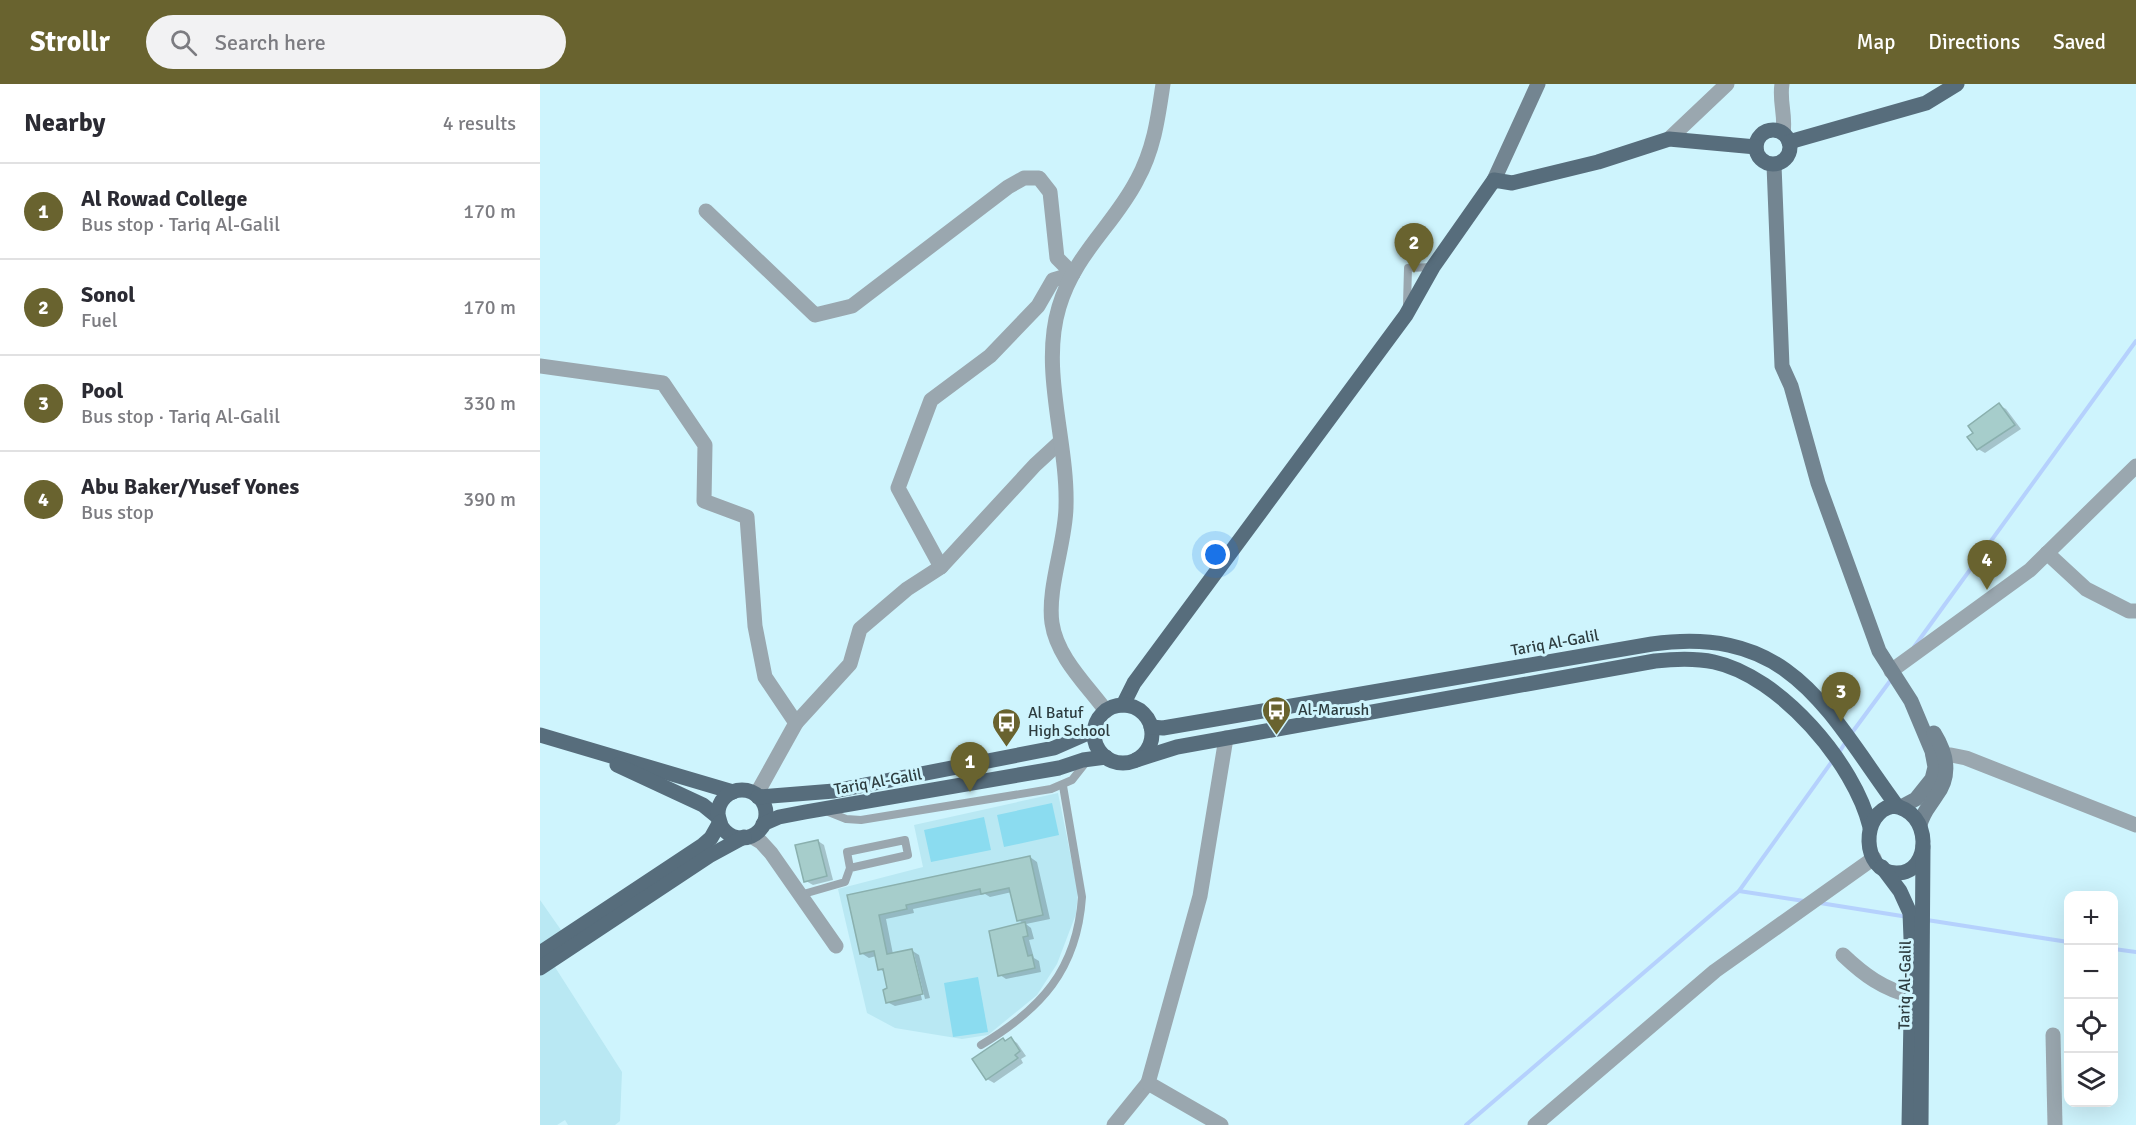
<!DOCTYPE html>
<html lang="en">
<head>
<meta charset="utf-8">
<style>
	:root { --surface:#fff; --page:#f2f2f3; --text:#2b2b33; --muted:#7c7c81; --line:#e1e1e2; --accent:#69632f }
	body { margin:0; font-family:Signika,sans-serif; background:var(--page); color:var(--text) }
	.controls { position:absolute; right:18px; bottom:18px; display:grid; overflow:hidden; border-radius:12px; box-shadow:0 6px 24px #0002 }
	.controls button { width:54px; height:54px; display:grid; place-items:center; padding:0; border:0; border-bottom:2px solid var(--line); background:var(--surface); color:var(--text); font:30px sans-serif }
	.you { position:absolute; left:676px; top:471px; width:21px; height:21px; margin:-15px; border:4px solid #fff; border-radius:50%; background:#1a73e8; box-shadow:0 0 0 9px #1a73e833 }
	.badge { display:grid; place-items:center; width:39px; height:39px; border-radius:50%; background:var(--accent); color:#fff; font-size:20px; font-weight:700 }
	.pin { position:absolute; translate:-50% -50px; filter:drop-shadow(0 2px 3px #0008) }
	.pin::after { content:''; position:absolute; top:32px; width:21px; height:18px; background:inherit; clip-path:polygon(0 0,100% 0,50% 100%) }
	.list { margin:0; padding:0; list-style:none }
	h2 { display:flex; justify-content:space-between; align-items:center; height:78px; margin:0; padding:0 24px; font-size:26px }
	h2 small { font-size:20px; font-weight:400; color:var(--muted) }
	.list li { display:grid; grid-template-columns:39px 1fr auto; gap:18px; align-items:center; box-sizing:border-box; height:96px; padding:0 24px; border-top:2px solid var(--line) }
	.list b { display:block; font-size:22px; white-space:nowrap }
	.list p { margin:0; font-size:20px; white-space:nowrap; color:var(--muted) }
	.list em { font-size:20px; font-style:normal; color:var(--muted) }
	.icon { flex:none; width:33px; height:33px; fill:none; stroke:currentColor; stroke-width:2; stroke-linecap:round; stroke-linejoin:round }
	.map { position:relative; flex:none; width:1596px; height:1041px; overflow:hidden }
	header { display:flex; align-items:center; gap:36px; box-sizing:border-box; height:84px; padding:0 30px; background:var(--accent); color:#fff }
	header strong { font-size:28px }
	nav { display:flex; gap:33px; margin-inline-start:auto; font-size:21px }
	.search { width:420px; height:54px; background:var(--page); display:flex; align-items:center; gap:15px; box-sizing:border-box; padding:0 21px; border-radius:33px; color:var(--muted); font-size:22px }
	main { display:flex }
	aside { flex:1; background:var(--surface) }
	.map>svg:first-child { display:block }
	.built { fill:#b9e8f3 }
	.green { fill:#8bdcf0 }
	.shadow { fill:#0003 }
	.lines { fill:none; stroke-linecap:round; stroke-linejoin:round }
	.stream { stroke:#b5d1fd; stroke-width:4 }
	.building { fill:#a6cdcb; stroke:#8ab0ae; stroke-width:1.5 }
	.lane { stroke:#9aa7af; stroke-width:8 }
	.street { stroke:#9aa7af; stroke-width:15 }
	.secondary { stroke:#738591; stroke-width:15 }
	.primary { stroke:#576d7c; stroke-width:15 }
	.labels { text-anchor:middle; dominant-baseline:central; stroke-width:6; stroke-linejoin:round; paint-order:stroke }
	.street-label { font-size:16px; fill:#2d3c3f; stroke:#cef4fd }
	.poi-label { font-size:16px; fill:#2d3c3f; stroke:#cef4fd; text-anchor:start }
</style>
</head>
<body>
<header>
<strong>Strollr</strong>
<div class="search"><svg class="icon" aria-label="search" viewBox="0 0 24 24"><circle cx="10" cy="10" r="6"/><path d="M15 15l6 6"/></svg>Search here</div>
<nav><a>Map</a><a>Directions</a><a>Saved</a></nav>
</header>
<main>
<aside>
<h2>Nearby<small>4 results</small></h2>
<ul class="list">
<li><span class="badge">1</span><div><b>Al Rowad College</b><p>Bus stop · Tariq Al-Galil</p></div><em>170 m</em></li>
<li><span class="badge">2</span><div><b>Sonol</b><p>Fuel</p></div><em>170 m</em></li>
<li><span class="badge">3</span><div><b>Pool</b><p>Bus stop · Tariq Al-Galil</p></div><em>330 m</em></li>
<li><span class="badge">4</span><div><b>Abu Baker/Yusef Yones</b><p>Bus stop</p></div><em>390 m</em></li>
</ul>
</aside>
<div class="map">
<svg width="1596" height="1041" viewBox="0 0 1596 1041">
	<rect width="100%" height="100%" fill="#cef4fd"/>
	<g class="built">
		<path d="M518,709L538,808L536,830L517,880L497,911L448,951L422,955L355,944L327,929L298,805L383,783L374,741Z"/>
		<path d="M0,816L35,866L13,880L82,988L80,1037L75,1041H28L25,1036L17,1041H0Z"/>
	</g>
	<g class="green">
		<path d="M512,719L519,751L464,763L457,731Z"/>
		<path d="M444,733L451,766L391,778L384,746Z"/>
		<path d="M438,893L448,948L413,953L404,899Z"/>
	</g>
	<g class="shadow">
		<path d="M1459,321L1466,325L1481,345L1445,369L1438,365Z"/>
		<path d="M278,757L284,761L293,796L273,801L266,797Z"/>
		<path d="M490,773L497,778L510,835L486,840L491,844L494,855L489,856L494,874L499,877L501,888L466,895L460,891L485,840L478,836L472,808L450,813L445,810L373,825L374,829L346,835L353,870L371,866L379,871L390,914L385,915L374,870H371L382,916L355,922L347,918L349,905L345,888L339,885L336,872L329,874L321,869L309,812Z"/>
		<path d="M471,955L477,959L486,972L481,975L483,979L454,999L447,995L463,956L467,958Z"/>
	</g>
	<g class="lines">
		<g class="stream">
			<path d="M1374,563L1596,257"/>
			<path d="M1311,650L1353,593"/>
			<path d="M1298,670L1307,656"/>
			<path d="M1199,807L1264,817"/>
			<path d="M1280,819L1368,833"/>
			<path d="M1387,836L1528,858"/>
			<path d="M1574,865L1596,868"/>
			<path d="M926,1041L1199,807L1293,676"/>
		</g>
	</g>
	<g class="building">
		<path d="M1459,319L1475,341L1437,366L1427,353L1433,349L1428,342Z"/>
		<path d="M278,756L287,792L264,798L255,761Z"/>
		<path d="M490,772L503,831L477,837L469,804L441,810L440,805L366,821L367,825L339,831L347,870L372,865L383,910L346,919L343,906L347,904L343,885L338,886L334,867L320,870L307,811Z"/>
		<path d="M485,838L488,852L483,853L488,872L492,871L495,884L458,892L449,847Z"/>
		<path d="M471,953L480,967L475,971L478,974L446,996L432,975L463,954L465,957Z"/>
	</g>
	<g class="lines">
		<g class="lane">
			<path d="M867,221L868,184L893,183"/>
			<path d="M286,727L306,735L321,736L511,705L532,696L547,677"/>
			<path d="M260,811L305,798L310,784L368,771L365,756L307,768L310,784"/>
			<path d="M441,961C501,925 537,886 542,813L523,702"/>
		</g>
		<g class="street">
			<path d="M1242,0C1239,17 1246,32 1243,49"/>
			<path d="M1129,55L1187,0"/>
			<path d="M166,127L275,231L312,222L468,103L484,94H499L510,108L517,174L533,190L513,196L498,222L450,272L391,316L358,404L401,483L367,505L320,545L310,580L256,639"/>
			<path d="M0,282L123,299L165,361L164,417L207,433L215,542L225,593L256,639L216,711"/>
			<path d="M1507,469L1546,505L1589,527H1596"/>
			<path d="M401,483L495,381L520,358"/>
			<path d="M1351,587L1490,486L1596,382"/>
			<path d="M566,627C546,600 517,573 512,539C507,504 526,457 526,422C528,358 500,286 519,223C535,169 574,141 597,96C614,65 618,34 623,0"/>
			<path d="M1393,671H1411L1426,674L1596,741"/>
			<path d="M211,752L221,758L231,769L296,862"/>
			<path d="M1303,871C1324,891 1343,905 1372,912"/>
			<path d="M1513,951L1515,1041"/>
			<path d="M574,1041L608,999"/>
			<path d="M681,1041L608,999L660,812L686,654"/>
			<path d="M995,1041L1175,887L1334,774"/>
		</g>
		<g class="secondary">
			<path d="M1234,81L1242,282L1251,302L1278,399L1339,567L1371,617L1392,667L1395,683L1392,695L1376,715L1361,723"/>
			<path d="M954,96L998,0"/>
			<path d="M1380,741C1383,728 1389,723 1396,712C1412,691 1407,670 1394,649"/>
		</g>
		<g class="primary">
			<circle cx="1233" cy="63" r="17"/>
			<path d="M1249,58L1386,19L1417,0"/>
			<path d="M583,621L594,599L866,231L893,183L954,96L972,99L1058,78L1129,55L1216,63"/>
			<circle cx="583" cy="650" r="29"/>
			<path d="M611,643L623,644L1112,560C1251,541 1286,625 1357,722"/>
			<path d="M0,651L193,708"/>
			<path d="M596,676L637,663L1115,577C1134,575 1155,574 1174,578C1240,592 1315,680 1330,743"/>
			<path d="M77,681L163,721L179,734"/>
			<circle cx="202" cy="730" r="24"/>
			<path d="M218,713L294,707L514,664L555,646"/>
			<path d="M1353,722C1392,726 1393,790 1356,789C1321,788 1320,728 1353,722Z"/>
			<path d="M223,740L239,733L265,728L519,684L543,676L566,673"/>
			<path d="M1342,783L1360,807L1370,829L1372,880L1369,1041"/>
			<path d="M0,869L163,761L171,754L180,738"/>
			<path d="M0,884L169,772L204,753"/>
			<path d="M1381,1041L1383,762"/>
		</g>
	</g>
	<defs>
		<symbol id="bus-pin" viewBox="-11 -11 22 30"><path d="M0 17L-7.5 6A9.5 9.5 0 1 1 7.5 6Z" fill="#69632f" stroke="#cef4fd"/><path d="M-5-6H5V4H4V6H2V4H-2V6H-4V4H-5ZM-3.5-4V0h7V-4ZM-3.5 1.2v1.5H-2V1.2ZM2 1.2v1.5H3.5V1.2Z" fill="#fff"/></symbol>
	</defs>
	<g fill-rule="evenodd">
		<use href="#bus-pin" x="720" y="610" width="33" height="45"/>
		<use href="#bus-pin" x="450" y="622" width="33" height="45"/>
	</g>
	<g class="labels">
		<g class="street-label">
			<text transform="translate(1015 559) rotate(-10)">Tariq Al-Galil</text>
			<text transform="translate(338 698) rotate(-10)">Tariq Al-Galil</text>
			<text transform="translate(1365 901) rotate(-89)">Tariq Al-Galil</text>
		</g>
		<g class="poi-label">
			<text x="758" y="626">Al-Marush</text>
			<text x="488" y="629">Al Batuf<tspan x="488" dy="18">High School</tspan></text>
		</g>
	</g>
</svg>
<div class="controls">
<button>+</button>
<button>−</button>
<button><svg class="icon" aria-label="locate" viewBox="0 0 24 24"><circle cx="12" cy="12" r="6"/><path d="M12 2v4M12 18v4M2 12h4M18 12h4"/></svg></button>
<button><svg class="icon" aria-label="layers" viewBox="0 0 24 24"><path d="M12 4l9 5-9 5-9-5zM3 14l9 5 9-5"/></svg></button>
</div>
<div class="you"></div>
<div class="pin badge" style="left:430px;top:708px">1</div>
<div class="pin badge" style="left:874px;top:189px">2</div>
<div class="pin badge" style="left:1301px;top:638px">3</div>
<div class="pin badge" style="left:1447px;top:506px">4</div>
</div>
</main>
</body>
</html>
